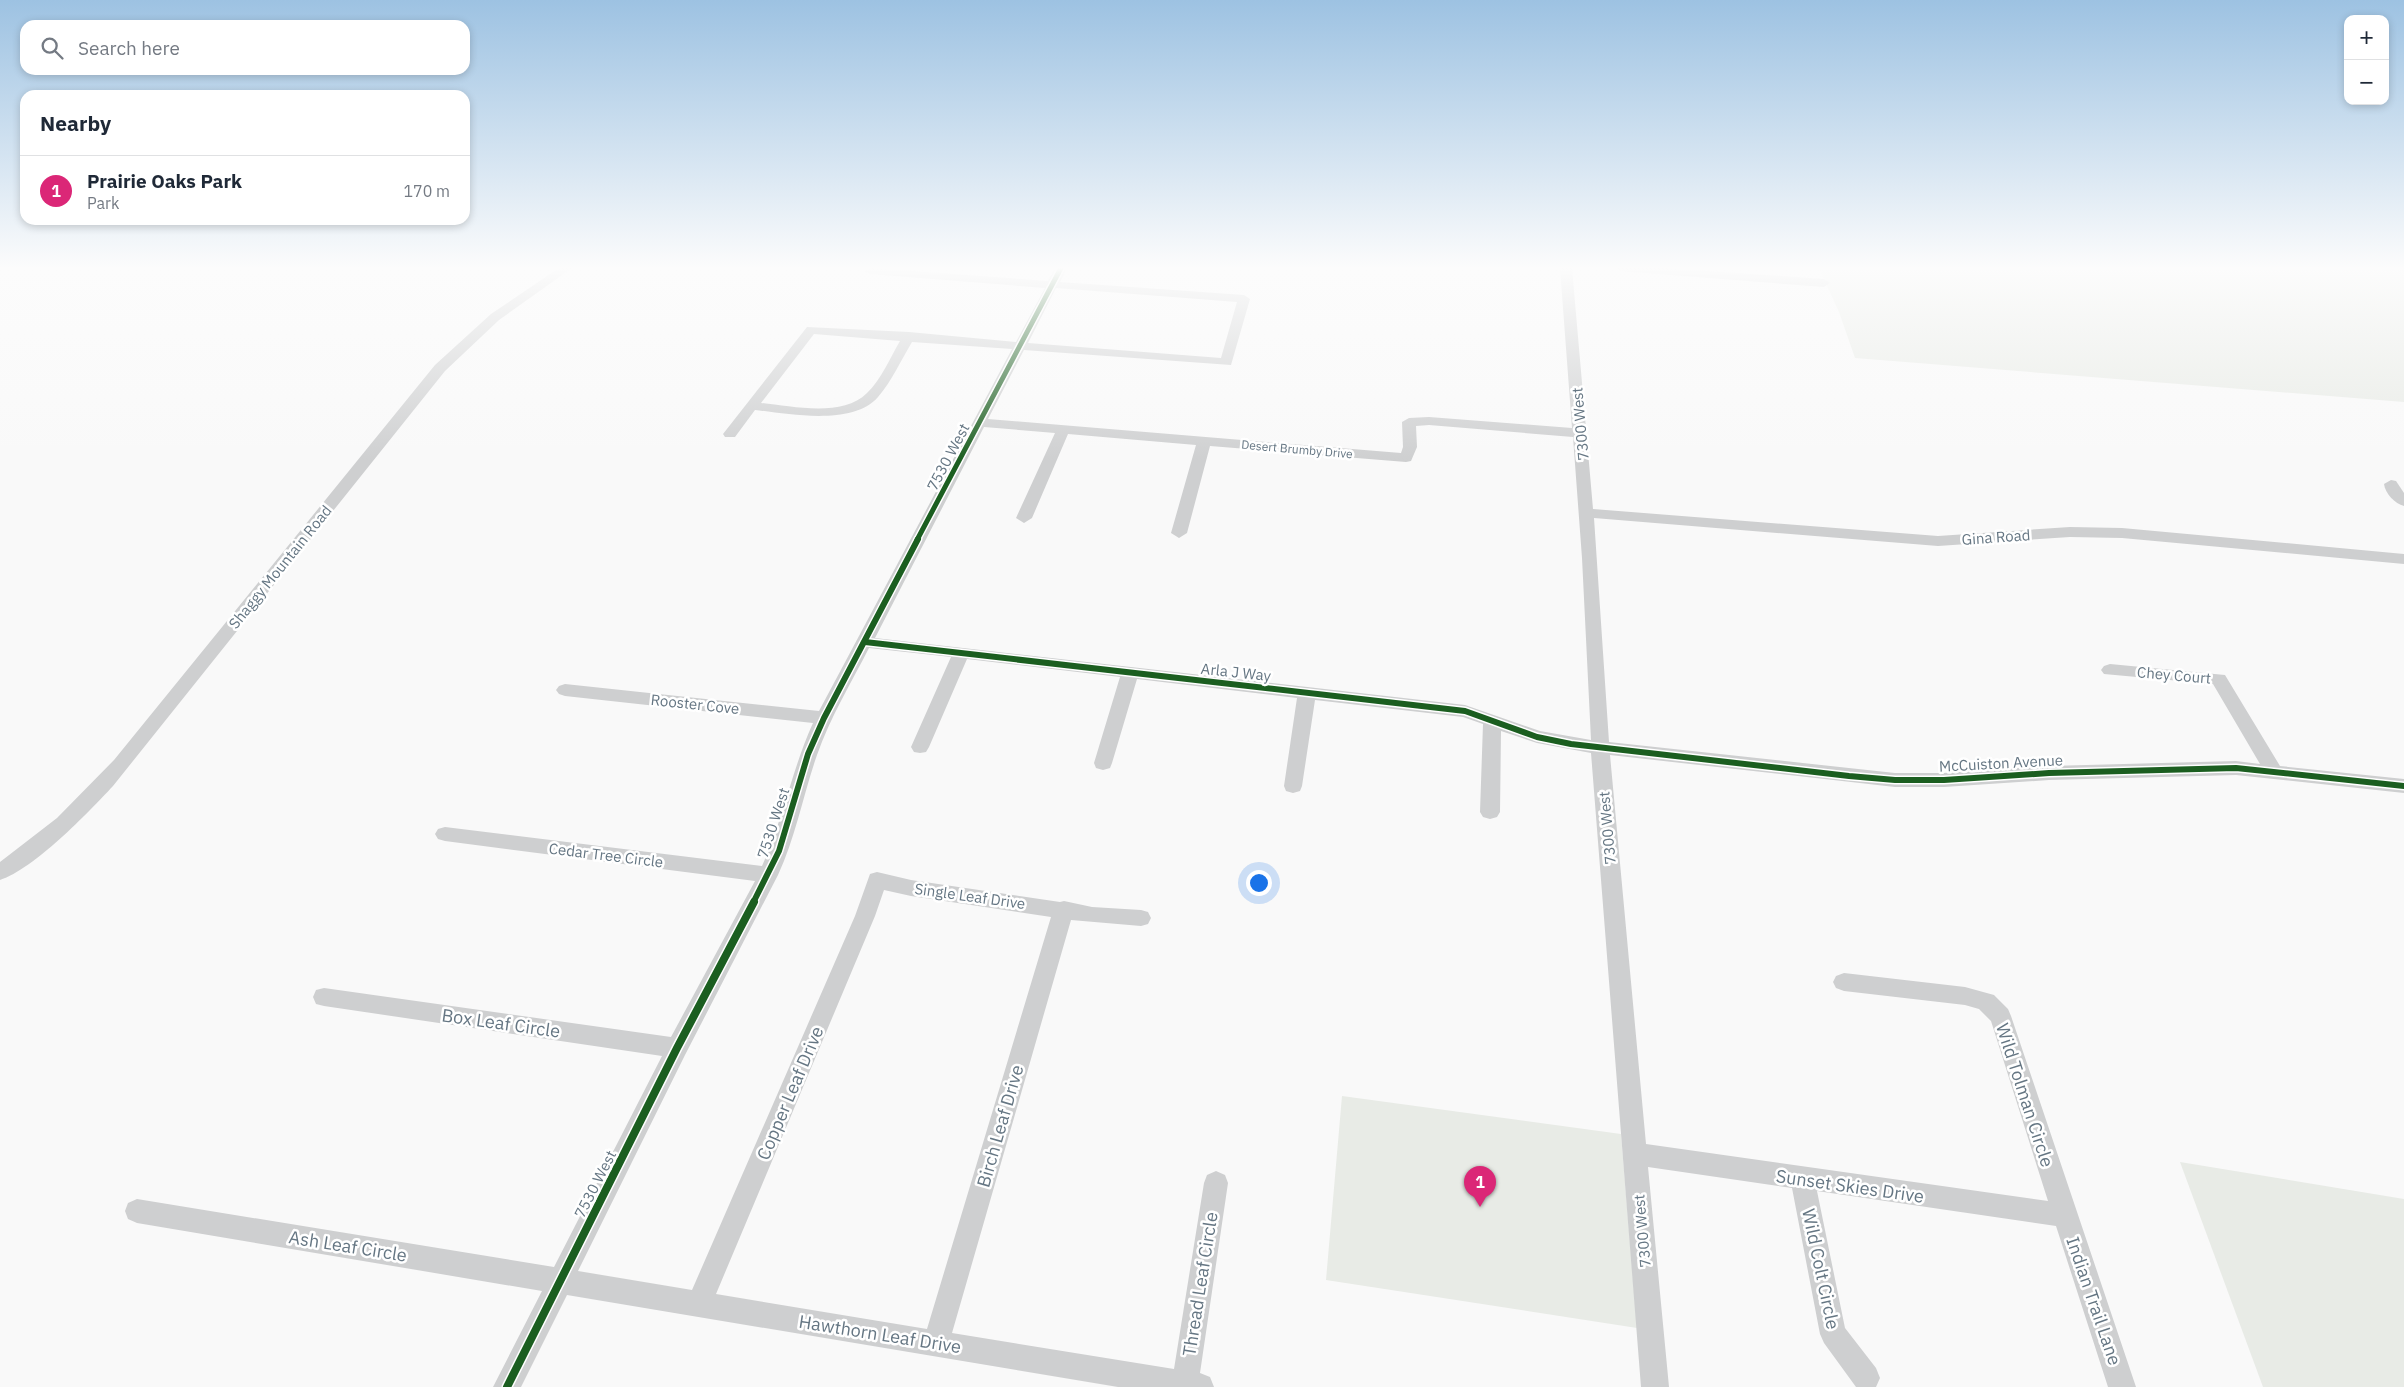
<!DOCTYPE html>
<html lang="en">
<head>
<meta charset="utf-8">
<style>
	:root { --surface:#fff; --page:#f6f6f7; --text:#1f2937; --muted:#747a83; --line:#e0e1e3; --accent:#db2777 }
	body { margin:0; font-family:"IBM Plex Sans",sans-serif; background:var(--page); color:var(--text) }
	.controls { position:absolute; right:15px; top:15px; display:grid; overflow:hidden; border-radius:10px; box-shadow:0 2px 8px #0003 }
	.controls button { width:45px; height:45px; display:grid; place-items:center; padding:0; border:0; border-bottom:1px solid var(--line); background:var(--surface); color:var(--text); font:25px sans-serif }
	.you { position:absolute; left:1258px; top:882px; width:18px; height:18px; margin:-12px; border:4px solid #fff; border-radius:50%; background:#1a73e8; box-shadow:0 0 0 8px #1a73e833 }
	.badge { display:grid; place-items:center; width:32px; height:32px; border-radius:50%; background:var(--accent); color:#fff; font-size:16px; font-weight:700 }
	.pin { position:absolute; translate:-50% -41px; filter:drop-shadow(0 1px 2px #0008) }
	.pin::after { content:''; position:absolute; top:26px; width:18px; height:15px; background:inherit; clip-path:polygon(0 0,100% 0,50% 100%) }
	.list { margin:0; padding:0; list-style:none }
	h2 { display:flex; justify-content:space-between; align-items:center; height:65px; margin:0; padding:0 20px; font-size:21px }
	h2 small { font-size:16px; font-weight:400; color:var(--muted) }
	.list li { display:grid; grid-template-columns:32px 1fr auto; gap:15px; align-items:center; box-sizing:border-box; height:70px; padding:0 20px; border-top:1px solid var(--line) }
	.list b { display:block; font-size:19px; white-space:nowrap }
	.list p { margin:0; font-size:16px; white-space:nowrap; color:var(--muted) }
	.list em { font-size:16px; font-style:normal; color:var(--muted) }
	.icon { flex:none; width:28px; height:28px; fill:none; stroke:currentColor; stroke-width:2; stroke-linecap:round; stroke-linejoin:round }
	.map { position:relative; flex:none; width:2404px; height:1387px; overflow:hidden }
	.search { position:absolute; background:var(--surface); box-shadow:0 2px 8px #0003; left:20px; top:20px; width:450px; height:55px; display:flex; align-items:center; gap:12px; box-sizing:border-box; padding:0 18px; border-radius:15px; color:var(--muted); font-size:19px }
	.panel { position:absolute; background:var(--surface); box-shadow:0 2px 8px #0003; left:20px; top:90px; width:450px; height:135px; border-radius:15px }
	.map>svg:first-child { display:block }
	.green { fill:#e8ebe6 }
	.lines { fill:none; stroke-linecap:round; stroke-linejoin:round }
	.minor { fill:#cecfd0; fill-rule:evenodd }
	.cycleway-far2-casing { stroke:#fff; stroke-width:8 }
	.cycleway-far1-casing { stroke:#fff; stroke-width:9 }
	.cycleway-casing { stroke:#fff; stroke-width:11 }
	.cycleway-far2 { stroke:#1b5e20; stroke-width:5 }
	.cycleway-far1 { stroke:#1b5e20; stroke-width:6 }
	.cycleway { stroke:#1b5e20; stroke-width:8 }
	.labels { text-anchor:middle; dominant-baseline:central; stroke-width:5; stroke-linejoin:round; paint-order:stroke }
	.far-street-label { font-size:12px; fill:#657683; stroke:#fff }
	.street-label { font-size:15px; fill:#657683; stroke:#fff }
	.near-street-label { font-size:18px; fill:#657683; stroke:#fff }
</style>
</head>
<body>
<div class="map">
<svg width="2404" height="1387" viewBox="0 0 2404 1387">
	<rect width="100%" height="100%" fill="#f9f9f9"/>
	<g class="green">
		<path d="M1819,268H2404V402L1855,358L1839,312Z"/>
		<path d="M1342,1096L1621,1134L1637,1328L1326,1280Z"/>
		<path d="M2180,1162L2404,1199V1387H2263Z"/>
	</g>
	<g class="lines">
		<g class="minor">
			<path d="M559,268H572L499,320L445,371L113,786C88,813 34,869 0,880V862L57,818L114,760L435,365L491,314Z"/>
			<path d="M872,268L1048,281L1055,268H1067L1060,282L1244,295L1250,299L1231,365L1024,350L988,419L1401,453L1403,447L1402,422L1409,418L1429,417L1572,428L1560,268H1572L1593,509L1938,536L2070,527L2122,528L2404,554V564L2122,538L2070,537L1938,546L1594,518L1609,742L1895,773H1944L2049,766L2236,761L2260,764L2213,684L2104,674L2101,670L2104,666L2110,664L2225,675L2280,766L2404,779V793L2236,775L2049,780L1944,787H1895L1610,755L1646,1144L2048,1201L1991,1021L1979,1009L1965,1005L1844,991L1836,988L1833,982L1836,976L1844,973L1965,987L1994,995L2008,1009L2011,1016L2136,1387H2108L2056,1226L1817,1191L1845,1328L1876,1368L1880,1378L1876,1387H1856L1824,1343L1820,1334L1792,1188L1648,1167L1669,1387H1641L1591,753L1537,743L1501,731L1500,812L1497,817L1490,819L1483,817L1480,812L1483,724L1463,717L1315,700L1302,786L1300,791L1293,793L1286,791L1284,786L1297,698L1137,679L1112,763L1110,768L1103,770L1096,768L1094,763L1120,677L967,659L929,747L926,752L920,753L914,752L911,747L951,657L869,648C851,683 830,718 817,755C803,795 796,836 778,875L685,1055L578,1271L692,1290L855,916L870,874L877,872L911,880L1060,902L1064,901L1092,907L1141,910L1148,912L1151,918L1148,924L1141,926L1071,920L952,1333L1174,1369L1204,1183L1207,1175L1216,1171L1225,1175L1228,1183L1200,1373L1210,1377L1214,1387H1118L567,1295L521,1387H493L542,1291L137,1223L128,1219L125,1211L128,1203L137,1199L554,1267L662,1056L324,1006L316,1004L313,997L316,990L324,988L671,1037L755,881L445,841L438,839L435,834L438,829L445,827L762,866C783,820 792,769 813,723L565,696L559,694L556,690L559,686L565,684L819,711L1012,349L912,342C901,360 892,381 878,397C853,426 789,414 755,410L735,437H725L723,434L807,327L909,332L1016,342L1045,288L870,274L864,271ZM1056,288L1237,302L1221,358L1028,343ZM814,334L900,341C890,358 881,380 867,393C842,418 792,406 761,403ZM1429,425L1573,437L1582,558L1591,740L1540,731L1465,705L875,638L984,427L1055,433L1016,518L1024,523L1032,518L1068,434L1196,445L1171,533L1179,538L1187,533L1210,446L1406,462L1411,461L1417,447L1416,426ZM884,890L911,896L1051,917L927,1329L716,1294L875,916Z"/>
			<path d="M1614,268H1663L1824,279L1830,283L1824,287L1620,271Z"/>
			<path d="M2391,480L2396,481L2404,493V506C2395,504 2385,493 2384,484Z"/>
		</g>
		<defs>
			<path id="cycleway-far2" d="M917,540L1061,268"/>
			<g id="cycleway-far1">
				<path d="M865,642L1465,711L1537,737L1571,744L1849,776L1895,780H1944L2049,773L2236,768L2404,786"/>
				<path d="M753,903L779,851L808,754L824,718L918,539"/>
			</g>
			<path id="cycleway" d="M507,1387L677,1048L754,902"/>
		</defs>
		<use href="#cycleway-far2" class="cycleway-far2-casing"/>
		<use href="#cycleway-far1" class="cycleway-far1-casing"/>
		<use href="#cycleway" class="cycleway-casing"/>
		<use href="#cycleway-far2" class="cycleway-far2"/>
		<use href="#cycleway-far1" class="cycleway-far1"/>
		<use href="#cycleway" class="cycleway"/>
	</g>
	<linearGradient id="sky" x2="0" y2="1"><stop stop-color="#9dc2e2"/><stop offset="0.58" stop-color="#fcfcfc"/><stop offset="1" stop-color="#fcfcfc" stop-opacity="0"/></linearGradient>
	<rect width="2404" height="462" fill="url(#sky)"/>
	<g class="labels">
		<g class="far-street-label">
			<text transform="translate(1297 449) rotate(5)">Desert Brumby Drive</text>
		</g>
		<g class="street-label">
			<text transform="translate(1580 424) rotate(-95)">7300 West</text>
			<text transform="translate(948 457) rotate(-62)">7530 West</text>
			<text transform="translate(1996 537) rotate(-4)">Gina Road</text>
			<text transform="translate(280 567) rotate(-51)">Shaggy Mountain Road</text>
			<text transform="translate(1236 672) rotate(6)">Arla J Way</text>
			<text transform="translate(2174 675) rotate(5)">Chey Court</text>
			<text transform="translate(695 704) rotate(6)">Rooster Cove</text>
			<text transform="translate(2001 763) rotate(-3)">McCuiston Avenue</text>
			<text transform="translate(773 823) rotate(-72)">7530 West</text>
			<text transform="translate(1607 828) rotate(-95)">7300 West</text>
			<text transform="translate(606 855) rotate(7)">Cedar Tree Circle</text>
			<text transform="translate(970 896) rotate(8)">Single Leaf Drive</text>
			<text transform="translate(595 1184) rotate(-63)">7530 West</text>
			<text transform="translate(1642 1231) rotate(-95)">7300 West</text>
		</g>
		<g class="near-street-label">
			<text transform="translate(501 1023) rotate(8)">Box Leaf Circle</text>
			<text transform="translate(790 1093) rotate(-67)">Copper Leaf Drive</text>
			<text transform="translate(2025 1095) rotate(72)">Wild Tolman Circle</text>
			<text transform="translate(1000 1126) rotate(-74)">Birch Leaf Drive</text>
			<text transform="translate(1850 1186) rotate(8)">Sunset Skies Drive</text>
			<text transform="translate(348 1246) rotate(9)">Ash Leaf Circle</text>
			<text transform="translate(1821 1269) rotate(78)">Wild Colt Circle</text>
			<text transform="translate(1200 1284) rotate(-81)">Thread Leaf Circle</text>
			<text transform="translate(2094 1301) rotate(71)">Indian Trail Lane</text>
			<text transform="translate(880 1334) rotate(9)">Hawthorn Leaf Drive</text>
		</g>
	</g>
</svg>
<div class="controls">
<button>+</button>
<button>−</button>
</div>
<div class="you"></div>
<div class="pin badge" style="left:1480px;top:1207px">1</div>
<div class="search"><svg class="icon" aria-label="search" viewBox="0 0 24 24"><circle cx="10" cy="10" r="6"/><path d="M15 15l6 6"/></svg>Search here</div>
<section class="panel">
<h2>Nearby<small></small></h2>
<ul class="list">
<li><span class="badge">1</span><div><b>Prairie Oaks Park</b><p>Park</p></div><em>170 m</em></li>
</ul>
</section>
</div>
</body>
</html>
